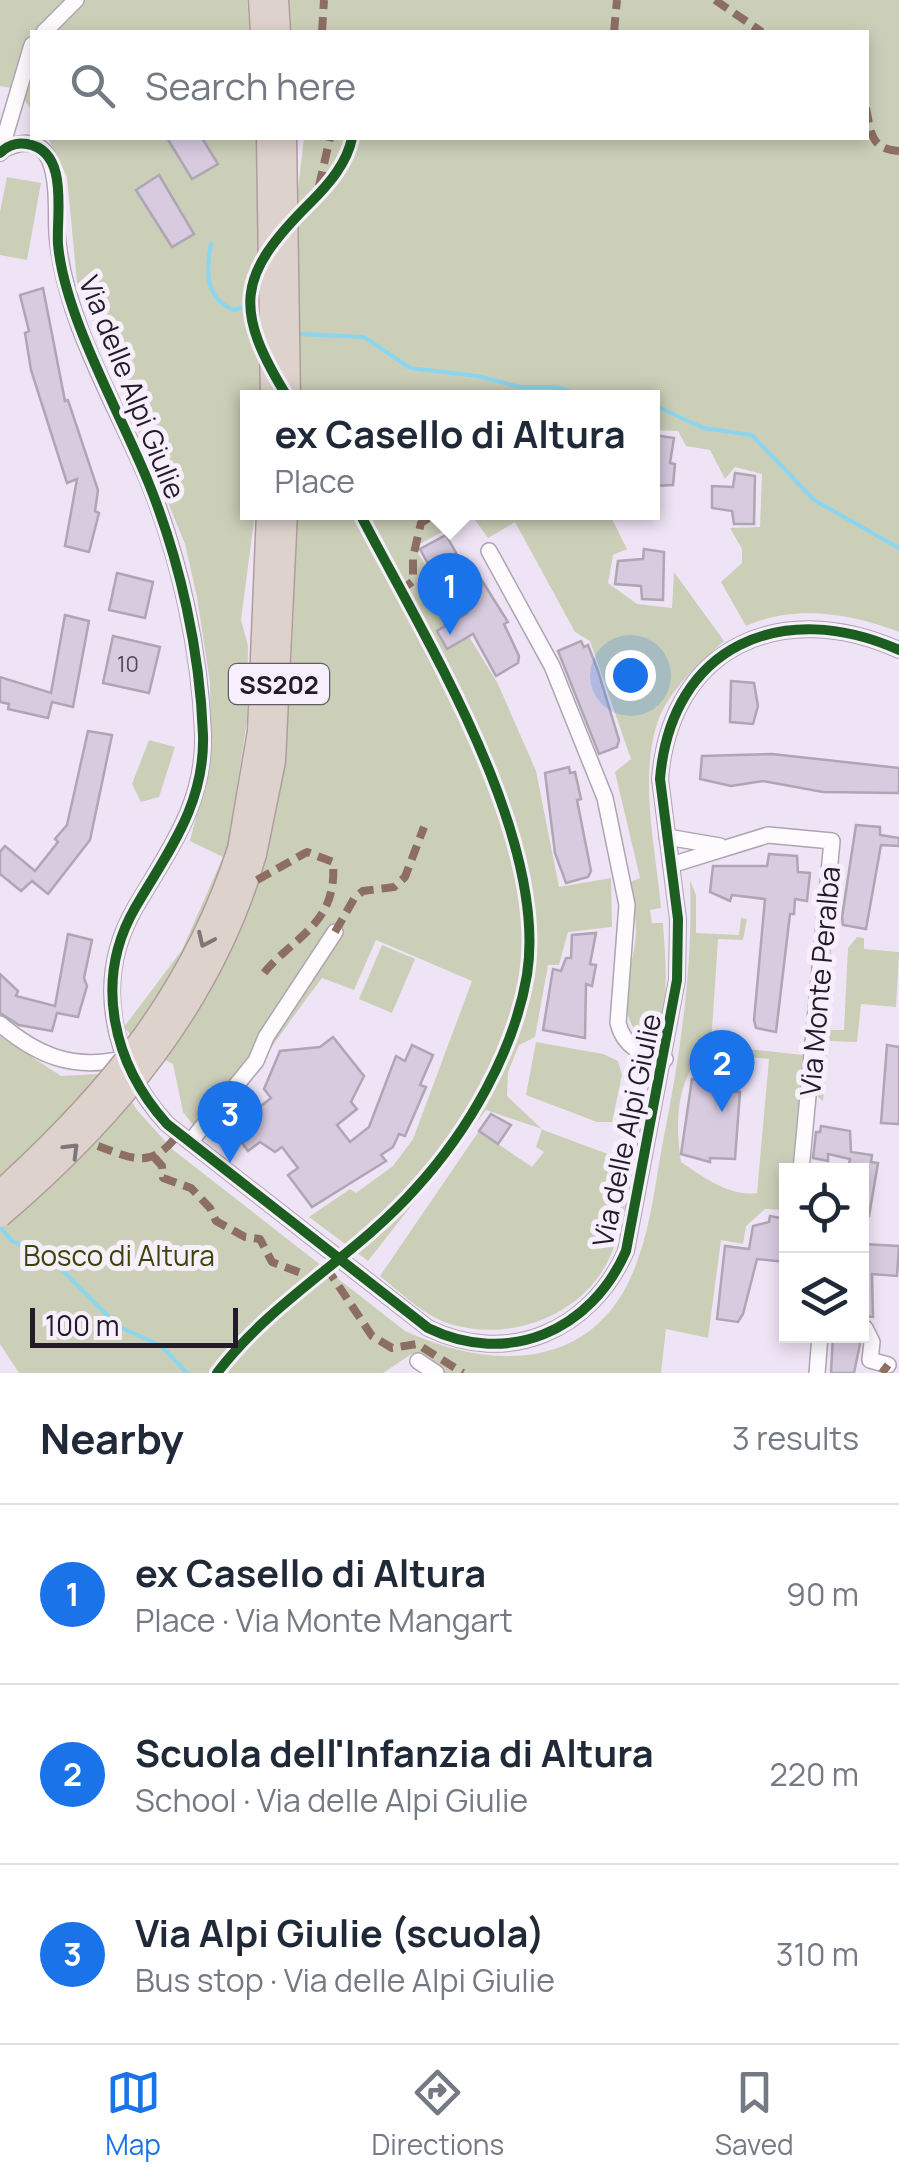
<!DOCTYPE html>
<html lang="en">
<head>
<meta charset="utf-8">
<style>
	:root { --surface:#fff; --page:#f2f2f3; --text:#1f2937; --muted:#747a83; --line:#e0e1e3; --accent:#1a73e8 }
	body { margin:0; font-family:Manrope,sans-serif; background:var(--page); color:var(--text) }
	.controls { position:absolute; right:30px; bottom:30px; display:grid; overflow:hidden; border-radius:0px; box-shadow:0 5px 15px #0003 }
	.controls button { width:90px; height:90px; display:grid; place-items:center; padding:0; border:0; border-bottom:2px solid var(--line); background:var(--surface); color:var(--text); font:50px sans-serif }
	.scale { position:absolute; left:30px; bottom:25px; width:208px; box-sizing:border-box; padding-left:10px; border:5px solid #231b27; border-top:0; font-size:28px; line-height:35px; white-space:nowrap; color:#231b27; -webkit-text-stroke:8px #f7effc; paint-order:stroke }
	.you { position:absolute; left:630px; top:675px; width:35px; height:35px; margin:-25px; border:8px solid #fff; border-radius:50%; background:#1a73e8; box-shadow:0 0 0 15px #1a73e833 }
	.badge { display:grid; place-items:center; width:65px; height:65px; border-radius:50%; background:var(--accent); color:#fff; font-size:32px; font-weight:700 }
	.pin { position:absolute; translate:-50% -82px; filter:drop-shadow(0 2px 5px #0008) }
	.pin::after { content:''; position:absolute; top:52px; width:35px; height:30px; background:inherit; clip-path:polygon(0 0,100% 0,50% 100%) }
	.popup { position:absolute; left:240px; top:390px; width:420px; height:130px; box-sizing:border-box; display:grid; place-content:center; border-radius:0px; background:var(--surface); filter:drop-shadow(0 2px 8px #0005); font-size:32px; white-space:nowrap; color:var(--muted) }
	.popup b { font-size:38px; color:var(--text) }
	.popup::after { content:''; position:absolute; left:50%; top:100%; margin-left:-20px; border:20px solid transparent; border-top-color:var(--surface) }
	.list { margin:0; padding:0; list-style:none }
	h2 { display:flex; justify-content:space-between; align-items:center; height:130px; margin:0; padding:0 40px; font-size:42px }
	h2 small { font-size:32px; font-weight:400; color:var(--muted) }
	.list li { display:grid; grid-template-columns:65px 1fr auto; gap:30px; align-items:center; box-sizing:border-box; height:180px; padding:0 40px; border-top:2px solid var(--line) }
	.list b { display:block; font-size:38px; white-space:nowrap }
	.list p { margin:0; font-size:32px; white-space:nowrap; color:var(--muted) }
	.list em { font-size:32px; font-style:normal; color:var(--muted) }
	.icon { flex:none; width:55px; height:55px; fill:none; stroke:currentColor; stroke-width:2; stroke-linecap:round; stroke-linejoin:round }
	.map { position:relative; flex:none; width:899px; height:1373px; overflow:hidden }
	.search { position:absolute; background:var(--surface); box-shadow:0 5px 15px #0003; left:30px; right:30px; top:30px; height:110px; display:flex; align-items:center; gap:25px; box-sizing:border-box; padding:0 35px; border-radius:0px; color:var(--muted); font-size:38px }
	.sheet { height:670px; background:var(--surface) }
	nav { display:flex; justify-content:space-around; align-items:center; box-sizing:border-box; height:140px; border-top:2px solid var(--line); background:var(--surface); font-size:28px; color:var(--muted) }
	nav a { display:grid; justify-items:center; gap:5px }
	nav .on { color:var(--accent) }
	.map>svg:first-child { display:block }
	.green { fill:#cbcfb8; fill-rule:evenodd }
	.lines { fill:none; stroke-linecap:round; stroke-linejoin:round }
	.stream { stroke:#8ad5ef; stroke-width:4 }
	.building { fill:#d8cbe0; stroke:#aea6b3; stroke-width:2.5 }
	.minor-casing { stroke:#ada5b2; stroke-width:18 }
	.highway-casing { stroke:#ae9d9c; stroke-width:25 }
	.minor { stroke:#fdfbfe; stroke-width:15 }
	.highway { stroke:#ded2cc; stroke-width:22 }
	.highway-bridge-casing { stroke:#ae9d9c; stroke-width:25; stroke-linecap:butt }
	.highway-bridge { stroke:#ded2cc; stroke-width:22 }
	.quiet { stroke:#8d6e63; stroke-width:8; stroke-dasharray:15 8; stroke-linecap:butt }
	.cycleway-casing { stroke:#f7effc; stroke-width:16 }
	.cycleway { stroke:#1b5e20; stroke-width:10 }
	.oneway { stroke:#80767a }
	.labels { text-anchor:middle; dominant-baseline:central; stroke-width:10; stroke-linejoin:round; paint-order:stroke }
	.number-label { font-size:22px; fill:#504755 }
	.shield { fill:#f7effc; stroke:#635b67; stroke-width:2.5 }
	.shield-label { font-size:25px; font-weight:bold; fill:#231b27 }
	.street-label { font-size:28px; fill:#231b27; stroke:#f7effc }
	.park-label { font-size:28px; fill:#384607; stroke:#f7effc }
</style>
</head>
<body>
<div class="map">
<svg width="899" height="1373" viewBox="0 0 899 1373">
	<rect width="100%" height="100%" fill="#efe4f5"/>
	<g class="green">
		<path d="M0,0H247L250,32H32V111L17,89L0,86Z"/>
		<path d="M289,0H899V632C851,613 794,604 746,626L721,582L742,563V549L730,528L760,527L762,474L735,467L725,479L710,450L686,446L678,431L653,430L652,398H248V512L255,513L241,620L248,646L247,720L228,846L266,856C294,744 292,627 297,513H438L442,532L418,545V553L498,684L536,771L559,887L611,878L612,927L568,932L559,965H548L535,1037L519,1045L508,1072L507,1096L543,1130L632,1163C626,1195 623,1231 608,1261C580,1317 509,1342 450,1324C423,1315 401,1293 380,1276L479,1131L532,1167L544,1152L536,1147L542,1129L486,1110L368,1261L309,1217L350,1189L356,1193L393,1166L413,1139L472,981L376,940L354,990L322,978C281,1031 246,1087 204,1139L183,1112L173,1064L141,1048L124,1027L182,950L223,857L190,841L211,756L210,683L197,597L185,544L77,282L67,177L48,138H257L260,194L298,189L304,138H866V32H291Z"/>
		<path d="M7,177L41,183L27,260L0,255V212Z"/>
		<path d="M568,512L609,513L627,549L613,555L608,583L637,604L672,608L674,572L724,641C699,664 668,690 657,724C639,779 656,851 661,908L650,910L652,923H663C665,958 671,1003 655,1036L642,1038C611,1009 635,968 636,931C636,915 632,898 630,882L640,878L615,772L631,759L590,641L575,632L515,522L488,538L470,513Z"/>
		<path d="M149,740L175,747L159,797L141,802L132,784Z"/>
		<path d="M690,880L696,895V933L739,935L741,918L747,919L743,940L718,939L711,1045L803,1055L792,1170H786V1210L765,1209L746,1226L743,1244L721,1240L708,1338L666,1329L661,1373H443L413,1353L383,1373H19L0,1344V1036L61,1076L115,1073L137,1110L172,1149L405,1331C496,1373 599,1370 637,1262C652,1222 656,1177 664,1136C681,1050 693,967 690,880ZM703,1052L769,1059L757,1193C730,1197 703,1177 681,1162C675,1126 676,1081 703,1052Z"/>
		<path d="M857,937L864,938V949L899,952L896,1007L861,1004L857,1042L828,1041L823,1101L815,1094L820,1030H844L848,948Z"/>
		<path d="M382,945L415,959L392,1013L359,999Z"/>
		<path d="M536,1042L603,1054L618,1061L622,1075L612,1122H597L526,1095Z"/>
	</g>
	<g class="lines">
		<g class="stream">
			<path d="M211,244C206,270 204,298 234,310L256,303L261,308"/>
			<path d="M297,334L364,337L410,368L478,376L520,387H556L582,396L636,398"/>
			<path d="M652,404L703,428L752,435L814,500L899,548"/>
			<path d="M0,1227L12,1241L49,1257L118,1326L161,1346L187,1373"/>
		</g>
	</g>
	<g class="building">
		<path d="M167,138H202L218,164L192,179Z"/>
		<path d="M159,175L194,234L172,247L136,190Z"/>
		<path d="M43,288L65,401L68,400L98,490L95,511L99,513L89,552L65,546L77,479L67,483L31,370L25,333L29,331L20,295Z"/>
		<path d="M654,435L674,438L670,463L675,464L673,485L652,486Z"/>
		<path d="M735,473L755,476L754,524H734L732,511L712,508V486L733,487Z"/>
		<path d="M446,535L464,567L474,568L508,622L504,624L519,656L518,663L496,676L473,634L447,649L437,631L467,613L448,579L439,584L420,549Z"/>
		<path d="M644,549L664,552L663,600L642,599L641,586L615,584L618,561L643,559Z"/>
		<path d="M117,573L153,582L145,618L109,610Z"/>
		<path d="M65,615L89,621L73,707L52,702L48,718L8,709L9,704L0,702V677L51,693Z"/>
		<path d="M113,636L160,647L149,693L103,683Z"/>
		<path d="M581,641L584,647L588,645L598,671L619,740L617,747L599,754L558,651Z"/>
		<path d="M731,681L754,683L758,706L753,724L730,722Z"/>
		<path d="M88,731L112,735L90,840L48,894L32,881L21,891L0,874V852L5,846L35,871L58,842L55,839L67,825Z"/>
		<path d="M772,754L899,768V793L823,792L763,781L731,786L700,779L702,756Z"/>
		<path d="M569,767L570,773L575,772L581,799L577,800L591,871L588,877L566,883L555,853L545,773Z"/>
		<path d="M856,825L880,827V835L899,838V846L881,845L866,929L843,925L842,917Z"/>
		<path d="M769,854L797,856L798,872L810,873L807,901L795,899L794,914H790L776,1032L756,1028L754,1020L765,899L732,895L730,901L710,892L713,866H767Z"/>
		<path d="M596,933L590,964L596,965L592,986L586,984L585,1038L543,1030L553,969L561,971L566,958H571L572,935Z"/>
		<path d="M68,934L92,940L84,978L87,986L78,1017L57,1013L52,1031L19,1025L0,1013V974L18,991L16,996L55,1006Z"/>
		<path d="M333,1037L364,1076L351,1102L357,1109L337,1125L350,1142L369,1127L396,1056L405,1061L412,1045L433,1055L420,1085L426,1087L405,1136L399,1134L393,1147L381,1155L386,1161L312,1207L288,1175L298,1168L282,1147L275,1152L260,1142L248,1151L232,1129L271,1098L264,1089L280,1051L320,1047Z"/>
		<path d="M887,1045L899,1047V1124L881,1123Z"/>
		<path d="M709,1065L726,1067L724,1091L740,1092L735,1159L710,1158V1162L681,1154L692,1079L708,1080Z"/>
		<path d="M491,1114L511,1125L498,1144L479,1131Z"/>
		<path d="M821,1126L850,1131L851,1152L872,1155L871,1162L878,1163L869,1216L862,1215V1170H848L850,1159L828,1154V1161L813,1158L816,1132H820Z"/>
		<path d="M770,1216L786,1219V1262L757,1259L743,1314L738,1322L717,1319L725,1246L749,1249L753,1226L769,1222Z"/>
		<path d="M862,1244L899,1246L897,1276L872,1274L873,1317L862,1316Z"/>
		<path d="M833,1336H856L860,1344L854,1373H831Z"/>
	</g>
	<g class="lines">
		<defs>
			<g id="minor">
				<path d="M44,32L76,0"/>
				<path d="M4,149C65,121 55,202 57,234C64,320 116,404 149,483C180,560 200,651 203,734C205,804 168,851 135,908C93,981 112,1064 167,1124L428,1328C508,1367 591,1331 626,1251L677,980L678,919L660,779C671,645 783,598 899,650"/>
				<path d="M0,153L32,45"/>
				<path d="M489,551L552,666L605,798L627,905L618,1023C624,1047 642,1055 665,1059"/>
				<path d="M667,837L720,846"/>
				<path d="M671,865L768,835L832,841L801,1170"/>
				<path d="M0,1024C38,1056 73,1070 122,1059"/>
				<path d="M190,1142L256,1061L266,1037L335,932"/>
				<path d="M865,1328L872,1342L870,1360L888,1365"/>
				<path d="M418,1361L436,1373"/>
				<path d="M817,1373L820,1336"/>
			</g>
			<g id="highway">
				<path d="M260,0L262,32"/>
				<path d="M277,0L279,32"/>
				<path d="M268,138L272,398"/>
				<path d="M285,138L289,398"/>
				<path d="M239,849L259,731L268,512"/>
				<path d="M255,854L274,761L286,512"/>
			</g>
		</defs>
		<use href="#minor" class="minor-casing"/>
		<use href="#highway" class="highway-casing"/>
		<use href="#minor" class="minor"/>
		<use href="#highway" class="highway"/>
		<defs>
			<g id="highway-bridge">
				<path d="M0,1192C111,1091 192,993 239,849"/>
				<path d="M0,1216C116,1117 213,1002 255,854"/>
			</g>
		</defs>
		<use href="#highway-bridge" class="highway-bridge-casing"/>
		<use href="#highway-bridge" class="highway-bridge"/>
		<g class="quiet">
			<path d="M715,0L762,32"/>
			<path d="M322,32L324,0"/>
			<path d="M614,32L617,0"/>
			<path d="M866,108C871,132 870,149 899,151"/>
			<path d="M319,186L330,138"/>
			<path d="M400,591L413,581V557L421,523L437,512"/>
			<path d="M257,880L307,852L333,862C338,927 291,936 260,978"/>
			<path d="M335,932L355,897L363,891L394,887L405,877L424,827"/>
			<path d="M98,1146C136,1160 152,1169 179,1133"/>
			<path d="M154,1157L162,1166L163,1178L191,1188L210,1208L216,1221L245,1237L260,1239L272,1262L301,1273L307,1283"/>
			<path d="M326,1267L372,1336L392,1348L417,1344L463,1373"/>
			<path d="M882,1373L888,1365"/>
		</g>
		<defs>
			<g id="cycleway">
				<path d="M0,153C7,146 16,142 27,144C70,151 56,215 58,244C64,316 121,414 149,484C180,561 200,651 203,735C205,805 168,851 135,908C93,981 113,1064 167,1124L428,1328C508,1367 591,1331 626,1251L677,980L678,919L660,779C671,645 783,598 899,650"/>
				<path d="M288,398C233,309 236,276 311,202C329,184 347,163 352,138"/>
				<path d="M217,1373C273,1299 356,1256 416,1188C468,1131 514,1052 527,975C549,835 422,634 359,512"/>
			</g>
		</defs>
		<use href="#cycleway" class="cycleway-casing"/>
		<use href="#cycleway" class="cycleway"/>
	</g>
	<defs><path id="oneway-chevron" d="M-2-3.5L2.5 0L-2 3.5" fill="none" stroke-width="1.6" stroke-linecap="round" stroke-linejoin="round" transform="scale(2.5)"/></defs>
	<g class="oneway">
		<use href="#oneway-chevron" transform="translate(205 940) rotate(115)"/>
		<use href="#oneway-chevron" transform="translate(72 1150) rotate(-45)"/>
	</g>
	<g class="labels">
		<g class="number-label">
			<text x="128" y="664">10</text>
		</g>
		<rect class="shield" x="229" y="664" width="100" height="40" rx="8"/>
		<g class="shield-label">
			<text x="279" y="684">SS202</text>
		</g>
		<g class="street-label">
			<text transform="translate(133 387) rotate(68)">Via delle Alpi Giulie</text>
			<text transform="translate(819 981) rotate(-85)">Via Monte Peralba</text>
			<text transform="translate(626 1130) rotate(-78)">Via delle Alpi Giulie</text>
		</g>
		<g class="park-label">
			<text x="119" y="1255">Bosco di Altura</text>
		</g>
	</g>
</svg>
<div class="controls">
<button><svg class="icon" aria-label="locate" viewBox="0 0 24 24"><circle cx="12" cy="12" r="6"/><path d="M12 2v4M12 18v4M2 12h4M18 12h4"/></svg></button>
<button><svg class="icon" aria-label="layers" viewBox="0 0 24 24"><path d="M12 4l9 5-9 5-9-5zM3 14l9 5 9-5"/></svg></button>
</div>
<div class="scale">100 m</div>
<div class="you"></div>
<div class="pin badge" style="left:450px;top:635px">1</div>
<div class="popup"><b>ex Casello di Altura</b>Place</div>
<div class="pin badge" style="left:722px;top:1112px">2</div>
<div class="pin badge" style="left:230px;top:1163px">3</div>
<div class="search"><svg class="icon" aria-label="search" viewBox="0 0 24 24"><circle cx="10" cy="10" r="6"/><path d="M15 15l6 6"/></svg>Search here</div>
</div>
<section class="sheet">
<h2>Nearby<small>3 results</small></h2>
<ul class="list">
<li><span class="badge">1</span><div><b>ex Casello di Altura</b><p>Place · Via Monte Mangart</p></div><em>90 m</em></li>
<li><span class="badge">2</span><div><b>Scuola dell'Infanzia di Altura</b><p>School · Via delle Alpi Giulie</p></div><em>220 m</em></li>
<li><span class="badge">3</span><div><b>Via Alpi Giulie (scuola)</b><p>Bus stop · Via delle Alpi Giulie</p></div><em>310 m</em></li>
</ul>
</section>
<nav>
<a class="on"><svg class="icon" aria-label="map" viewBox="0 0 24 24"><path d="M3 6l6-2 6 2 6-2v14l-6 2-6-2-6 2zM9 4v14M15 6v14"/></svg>Map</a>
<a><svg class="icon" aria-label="directions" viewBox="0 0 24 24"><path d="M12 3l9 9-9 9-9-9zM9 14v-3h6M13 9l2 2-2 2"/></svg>Directions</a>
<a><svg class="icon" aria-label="saved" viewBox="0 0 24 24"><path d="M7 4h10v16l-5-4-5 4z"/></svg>Saved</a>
</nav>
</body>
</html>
